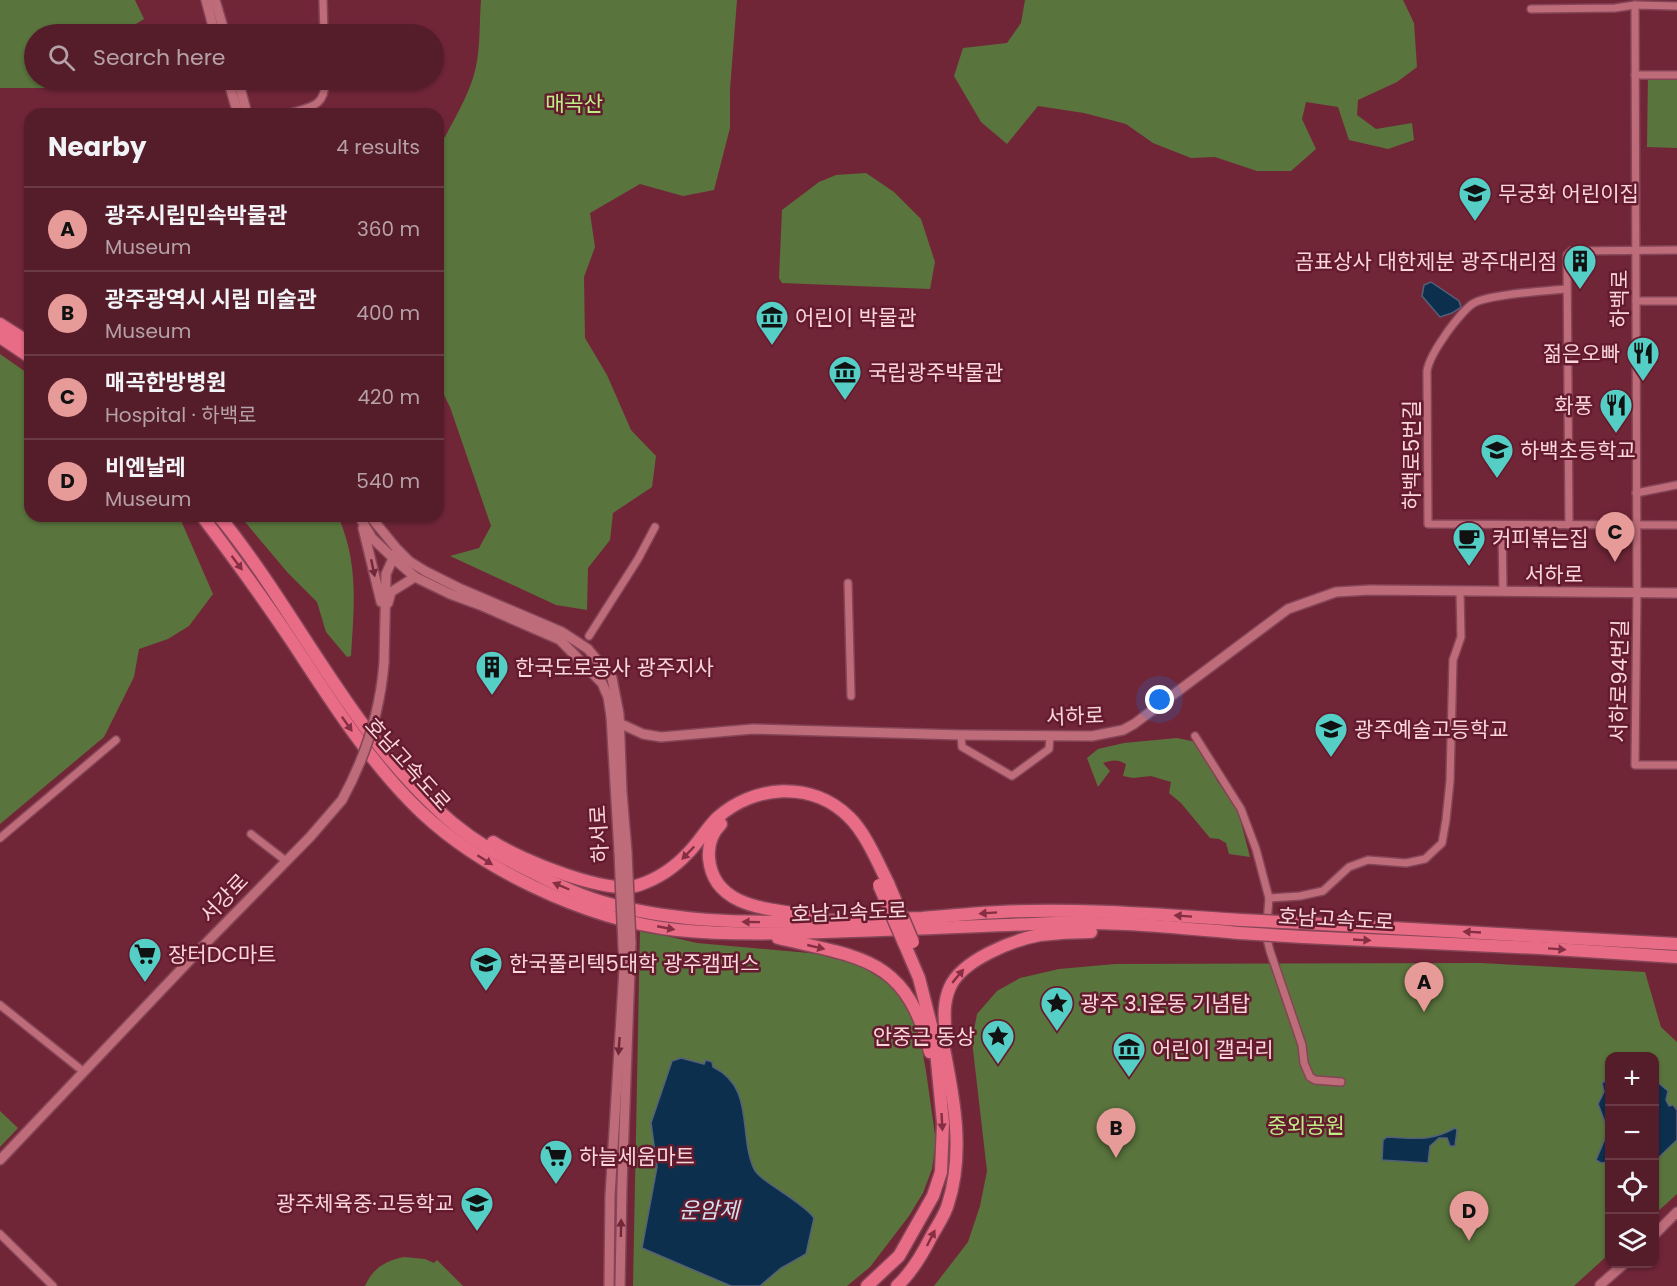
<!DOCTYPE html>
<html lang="en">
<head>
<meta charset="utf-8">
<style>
	:root { --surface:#551c2a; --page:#5e2936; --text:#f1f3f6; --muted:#b6a1a8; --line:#6b3a47; --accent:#e69b98 }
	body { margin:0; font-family:Poppins,"Noto Sans KR",sans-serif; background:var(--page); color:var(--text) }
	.controls { position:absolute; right:18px; bottom:18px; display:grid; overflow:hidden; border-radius:12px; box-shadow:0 2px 4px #0004 }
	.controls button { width:54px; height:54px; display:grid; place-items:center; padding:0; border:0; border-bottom:2px solid var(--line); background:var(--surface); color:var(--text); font:30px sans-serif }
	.you { position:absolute; left:1160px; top:700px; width:21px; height:21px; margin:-15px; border:4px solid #fff; border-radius:50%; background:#1a73e8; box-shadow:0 0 0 9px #1a73e833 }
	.badge { display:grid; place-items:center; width:39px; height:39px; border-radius:50%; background:var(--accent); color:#111; font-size:20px; font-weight:700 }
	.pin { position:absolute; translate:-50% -50px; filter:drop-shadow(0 2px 3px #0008) }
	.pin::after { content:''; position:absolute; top:32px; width:21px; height:18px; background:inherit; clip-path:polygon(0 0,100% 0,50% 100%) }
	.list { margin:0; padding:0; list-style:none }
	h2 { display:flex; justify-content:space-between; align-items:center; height:78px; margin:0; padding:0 24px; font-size:26px }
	h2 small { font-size:20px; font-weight:400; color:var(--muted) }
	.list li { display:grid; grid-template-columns:39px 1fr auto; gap:18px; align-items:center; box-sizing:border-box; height:84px; padding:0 24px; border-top:2px solid var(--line) }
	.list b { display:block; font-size:22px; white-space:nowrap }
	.list p { margin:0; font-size:20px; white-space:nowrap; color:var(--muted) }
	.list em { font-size:20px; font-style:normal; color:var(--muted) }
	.icon { flex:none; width:33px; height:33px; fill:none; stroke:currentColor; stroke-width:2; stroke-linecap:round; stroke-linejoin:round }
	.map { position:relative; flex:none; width:1677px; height:1286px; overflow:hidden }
	.search { position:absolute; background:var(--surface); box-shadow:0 2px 4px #0004; left:24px; top:24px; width:420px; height:66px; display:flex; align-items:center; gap:15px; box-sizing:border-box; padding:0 21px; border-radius:33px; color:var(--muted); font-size:22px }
	.panel { position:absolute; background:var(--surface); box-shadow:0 2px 4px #0004; left:24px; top:108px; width:420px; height:414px; border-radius:18px }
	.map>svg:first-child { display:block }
	.green { fill:#5a743d }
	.water { fill:#0d2f4e; stroke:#546178; stroke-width:1.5 }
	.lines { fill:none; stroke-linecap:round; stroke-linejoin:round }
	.street-casing { stroke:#844557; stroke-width:10 }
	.secondary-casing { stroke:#844557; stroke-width:12 }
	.highway-casing { stroke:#844557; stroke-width:15 }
	.street { stroke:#bf6c7a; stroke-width:7 }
	.secondary { stroke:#bf6c7a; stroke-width:9 }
	.highway { stroke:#e86c86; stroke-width:12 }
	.secondary-bridge-casing { stroke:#844557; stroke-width:12; stroke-linecap:butt }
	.highway-bridge-casing { stroke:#844557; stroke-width:15; stroke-linecap:butt }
	.secondary-bridge { stroke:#bf6c7a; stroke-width:9 }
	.highway-bridge { stroke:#e86c86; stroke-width:12 }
	.oneway { fill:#862f44 }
	.oneway2 { fill:#722739 }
	.labels { text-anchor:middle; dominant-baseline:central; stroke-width:5; stroke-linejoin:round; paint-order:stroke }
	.park-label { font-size:21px; fill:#beef86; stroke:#651b2e }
	.poi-label { font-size:21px; fill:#fad5d9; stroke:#651b2e; text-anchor:start }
	.street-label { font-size:21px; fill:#fad5d9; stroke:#651b2e }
	.water-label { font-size:22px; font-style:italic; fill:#d1e1f1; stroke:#651b2e }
</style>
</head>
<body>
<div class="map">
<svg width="1677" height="1286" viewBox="0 0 1677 1286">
	<rect width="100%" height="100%" fill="#712638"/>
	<g class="green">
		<path d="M0,0H135L144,19L129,28L93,31L92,34H34V80H65L47,88H0Z"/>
		<path d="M481,0H737L730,89V128L714,190L683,196L640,184L590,213L595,247L584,277L585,338L607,375L631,430L656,456L652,487L613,513L610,540L588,568L587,610L556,605L450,556L479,548L491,526L450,407L438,383V201L444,182L438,178V139L445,137C455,118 466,99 473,78C481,54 479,25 481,0Z"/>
		<path d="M1025,0H1403L1414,23L1417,67L1397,82L1358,100L1357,115L1376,129L1412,123L1414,140L1388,149L1349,140L1338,107L1306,102L1302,119L1316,149L1291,171H1257L1215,157L1191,158L1153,143L1126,124L1084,113L1038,106L1007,144L981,122L954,76L963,48L1007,43L1021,23Z"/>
		<path d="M1648,75L1677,77V148L1647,147Z"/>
		<path d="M866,173L894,192L921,219L935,262L930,289L782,283L779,278L782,210L819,182L836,175Z"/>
		<path d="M0,354L30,375V516H179L213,594L189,626L168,639L139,649L134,677L104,737L0,824Z"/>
		<path d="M240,516H338C359,564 354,605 351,656L347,657L326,632L317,602L288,573Z"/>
		<path d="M1177,738L1196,742L1218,782L1238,811L1250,857L1229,854L1226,843L1219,839L1210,838L1181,803L1169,793L1171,782L1151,776L1133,778L1123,776L1126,764C1117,759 1112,760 1103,763L1110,771L1098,787L1087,758L1098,749L1124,743Z"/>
		<path d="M640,930L697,943L820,954L860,965L892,986L909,1007L920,1038L926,1071L936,1142L932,1169L923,1193L909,1216L870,1267L847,1286H633Z"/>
		<path d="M1481,963L1645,972L1661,1027L1677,1042V1194L1655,1214L1654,1056H1610L1609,1254L1574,1286H934L968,1242L980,1206L987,1171L972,1041L977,1014L997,991L1020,978L1059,969L1115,964Z"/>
		<path d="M0,1111L18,1128L0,1147Z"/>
		<path d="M404,1257L425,1259L434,1263L437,1260L463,1286H365C373,1268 385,1261 404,1257Z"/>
	</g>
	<g class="water">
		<path d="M1431,282L1459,301L1461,307L1452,313L1440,317L1422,296L1424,285Z"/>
		<path d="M681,1058L704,1064L706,1060L712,1062L713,1067C755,1087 738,1134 754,1169C759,1181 802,1201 814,1218L806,1254L781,1268L760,1286H731L642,1248L657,1167L651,1123L672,1061Z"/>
		<path d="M1609,1069V1162L1601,1163L1596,1160L1606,1136V1125L1598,1104L1604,1092L1602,1083L1607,1080L1606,1071Z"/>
		<path d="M1655,1080L1668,1091L1666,1100L1669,1106L1673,1105L1677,1110V1140L1655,1161Z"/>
		<path d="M1455,1128L1457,1130L1455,1146H1450L1447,1138H1439L1430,1146L1428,1163L1382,1160L1383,1140L1387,1137C1415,1138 1430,1142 1455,1128Z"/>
	</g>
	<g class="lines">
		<defs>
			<g id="street">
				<path d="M323,0L324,34"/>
				<path d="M1635,5L1637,592L1635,765H1677"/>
				<path d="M1531,9L1615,8L1635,5L1677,6"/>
				<path d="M1635,75H1677"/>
				<path d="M286,114C309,107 326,108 325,80"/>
				<path d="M1566,289C1547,291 1489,294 1474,303C1466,307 1449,329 1444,337C1437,347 1429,359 1427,371L1428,524L1677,525"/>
				<path d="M1636,301H1677"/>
				<path d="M1636,493L1677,485"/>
				<path d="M1502,525L1503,591"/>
				<path d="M1569,525L1567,255L1571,251L1677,250"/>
				<path d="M848,583L851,696"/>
				<path d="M589,636L638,559L655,527"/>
				<path d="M961,735L962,747L1012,776L1049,749L1050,736"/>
				<path d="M1195,736L1241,809L1256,849L1269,898L1266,935L1270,951L1302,1045L1304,1063L1310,1077L1315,1080L1341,1082"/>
				<path d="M251,834L286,861"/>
				<path d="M0,838L116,740"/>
				<path d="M1269,898L1300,896L1323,891L1349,867L1368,860L1406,863L1425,859L1442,843L1446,820L1450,781L1453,660L1461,637L1460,591"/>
				<path d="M0,1005L84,1072"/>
				<path d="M0,1234L53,1286"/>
			</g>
			<g id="secondary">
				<path d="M206,0L215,34"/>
				<path d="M215,0L225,34"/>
				<path d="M228,80L238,114"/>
				<path d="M238,80L247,114"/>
				<path d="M359,516L372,538L393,558L415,577L450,594L480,605L560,640L602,683L608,697L611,716L619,852"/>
				<path d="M370,516L397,549L409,561L425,571L461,589L562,632L588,649L612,678L619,714L622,792L627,852"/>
				<path d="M363,528L381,602"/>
				<path d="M388,603L391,592L415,577"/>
				<path d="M384,663L386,574L395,554"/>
				<path d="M611,716L619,723L643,734L661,737L753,729L961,735L1092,736L1123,730L1134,724L1288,609L1336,592L1370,590L1677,593"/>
				<path d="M0,1160L208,941L310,837L342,800"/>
				<path d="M1654,1235L1677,1212"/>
				<path d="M1600,1285L1624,1264"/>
				<path d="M609,1286L610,1196L624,968L623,946"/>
				<path d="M620,1286L622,1186L631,943"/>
			</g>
			<g id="highway">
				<path d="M0,324L30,343"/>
				<path d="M0,337L30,357"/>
				<path d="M202,516C233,557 263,598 291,640C328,696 364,754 411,802C474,867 586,920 677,930C726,935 775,934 824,932C901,930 978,926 1056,923C1117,921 1179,928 1239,933"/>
				<path d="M219,516C296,611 347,726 438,810C464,835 495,854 528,870C551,882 574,893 599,901C669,922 742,923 814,921C850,920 886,919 922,918C948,916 974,913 1000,912C1081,908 1161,915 1241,920"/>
				<path d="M721,824C712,833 708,846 709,858C713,908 770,909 807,915"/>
				<path d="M493,842C521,860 608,896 639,885C657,879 675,867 688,853C699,842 706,829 717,818C753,785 812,780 849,817C865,832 878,863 888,883"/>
				<path d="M1303,923L1677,944"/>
				<path d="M1303,937L1539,948L1677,957"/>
				<path d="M778,938C862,958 906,957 930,1052"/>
				<path d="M946,1041C945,1022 942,1005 950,987C962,960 1013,940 1040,935C1057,933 1074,932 1091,932"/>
				<path d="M867,1286L899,1256L933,1196L941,1172L943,1123L935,1041L919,978L904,943"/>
				<path d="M897,1286C911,1273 923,1253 931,1237C937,1226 945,1215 948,1204C966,1149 952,1089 941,1034"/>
			</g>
		</defs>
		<use href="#street" class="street-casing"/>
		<use href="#secondary" class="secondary-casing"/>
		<use href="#highway" class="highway-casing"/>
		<use href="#street" class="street"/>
		<use href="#secondary" class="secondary"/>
		<use href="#highway" class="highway"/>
		<defs>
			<g id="secondary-bridge">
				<path d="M342,800C366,756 380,713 384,663"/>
				<path d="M619,852L623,946"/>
				<path d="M627,852L631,943"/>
			</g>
			<g id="highway-bridge">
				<path d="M888,883L913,942"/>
				<path d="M879,885L904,943"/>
				<path d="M1241,920L1303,923"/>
				<path d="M1239,933L1303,937"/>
			</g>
		</defs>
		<use href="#secondary-bridge" class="secondary-bridge-casing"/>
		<use href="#highway-bridge" class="highway-bridge-casing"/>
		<use href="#secondary-bridge" class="secondary-bridge"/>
		<use href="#highway-bridge" class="highway-bridge"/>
	</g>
	<defs><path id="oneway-solid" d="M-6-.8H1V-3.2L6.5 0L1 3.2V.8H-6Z" transform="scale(1.5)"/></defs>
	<g class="oneway">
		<use href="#oneway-solid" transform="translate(237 563) rotate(53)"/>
		<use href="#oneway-solid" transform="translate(347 724) rotate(55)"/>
		<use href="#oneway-solid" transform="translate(688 853) rotate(134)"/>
		<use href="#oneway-solid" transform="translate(485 860) rotate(32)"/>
		<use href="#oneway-solid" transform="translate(561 886) rotate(-157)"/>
		<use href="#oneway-solid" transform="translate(988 913) rotate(176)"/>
		<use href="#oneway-solid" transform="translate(1183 916) rotate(-176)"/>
		<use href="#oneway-solid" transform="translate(751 922) rotate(-179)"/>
		<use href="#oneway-solid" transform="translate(666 928) rotate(11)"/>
		<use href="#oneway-solid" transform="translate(1472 932) rotate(-177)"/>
		<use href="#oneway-solid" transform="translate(1362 940) rotate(3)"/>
		<use href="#oneway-solid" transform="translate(816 947) rotate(13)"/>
		<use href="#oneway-solid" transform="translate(1557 949) rotate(4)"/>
		<use href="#oneway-solid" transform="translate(958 976) rotate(-50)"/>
		<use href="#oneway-solid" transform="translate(942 1122) rotate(87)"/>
		<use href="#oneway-solid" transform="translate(931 1238) rotate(-63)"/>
	</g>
	<g class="oneway2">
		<use href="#oneway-solid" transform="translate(373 568) rotate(78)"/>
		<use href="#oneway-solid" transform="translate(619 1046) rotate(94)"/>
		<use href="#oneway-solid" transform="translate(621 1228) rotate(-89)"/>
	</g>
	<defs>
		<symbol id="school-pin" viewBox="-11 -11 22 30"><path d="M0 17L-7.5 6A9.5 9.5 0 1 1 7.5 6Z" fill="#55cec6" stroke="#651b2e"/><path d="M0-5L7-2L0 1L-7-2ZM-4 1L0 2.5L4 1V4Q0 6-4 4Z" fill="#111"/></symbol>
		<symbol id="building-pin" viewBox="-11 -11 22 30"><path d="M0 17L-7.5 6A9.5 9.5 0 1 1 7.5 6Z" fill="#55cec6" stroke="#651b2e"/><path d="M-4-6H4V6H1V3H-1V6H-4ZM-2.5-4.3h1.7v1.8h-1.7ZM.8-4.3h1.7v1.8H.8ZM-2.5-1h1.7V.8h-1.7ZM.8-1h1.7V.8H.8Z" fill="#111"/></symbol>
		<symbol id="museum-pin" viewBox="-11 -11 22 30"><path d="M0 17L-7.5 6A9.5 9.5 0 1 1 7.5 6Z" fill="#55cec6" stroke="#651b2e"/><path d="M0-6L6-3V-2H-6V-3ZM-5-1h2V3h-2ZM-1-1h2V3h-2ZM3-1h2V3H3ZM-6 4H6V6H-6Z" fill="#111"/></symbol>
		<symbol id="restaurant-pin" viewBox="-11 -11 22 30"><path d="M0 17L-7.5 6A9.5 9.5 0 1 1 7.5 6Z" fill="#55cec6" stroke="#651b2e"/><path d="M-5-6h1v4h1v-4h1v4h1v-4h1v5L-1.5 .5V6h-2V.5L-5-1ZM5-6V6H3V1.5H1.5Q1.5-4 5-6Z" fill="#111"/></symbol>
		<symbol id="cafe-pin" viewBox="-11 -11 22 30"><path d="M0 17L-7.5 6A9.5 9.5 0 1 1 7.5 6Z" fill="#55cec6" stroke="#651b2e"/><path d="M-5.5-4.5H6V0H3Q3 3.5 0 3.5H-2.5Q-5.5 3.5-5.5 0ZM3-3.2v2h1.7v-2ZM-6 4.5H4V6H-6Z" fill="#111"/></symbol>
		<symbol id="supermarket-pin" viewBox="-11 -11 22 30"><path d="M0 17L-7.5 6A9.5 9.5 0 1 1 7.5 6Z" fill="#55cec6" stroke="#651b2e"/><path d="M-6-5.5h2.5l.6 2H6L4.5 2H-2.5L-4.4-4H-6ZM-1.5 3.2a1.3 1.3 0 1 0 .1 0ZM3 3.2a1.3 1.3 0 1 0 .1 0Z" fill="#111"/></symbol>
		<symbol id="university-pin" viewBox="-11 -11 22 30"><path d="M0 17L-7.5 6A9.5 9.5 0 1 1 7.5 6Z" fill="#55cec6" stroke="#651b2e"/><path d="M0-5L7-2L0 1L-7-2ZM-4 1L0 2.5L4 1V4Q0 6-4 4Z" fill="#111"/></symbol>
		<symbol id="sight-pin" viewBox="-11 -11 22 30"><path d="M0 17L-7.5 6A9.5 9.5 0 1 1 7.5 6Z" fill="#55cec6" stroke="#651b2e"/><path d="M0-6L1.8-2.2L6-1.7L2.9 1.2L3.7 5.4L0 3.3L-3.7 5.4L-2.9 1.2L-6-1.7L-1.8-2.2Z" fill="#111"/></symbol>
	</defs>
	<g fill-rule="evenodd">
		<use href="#school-pin" x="1456" y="174" width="38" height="52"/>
		<use href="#building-pin" x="1561" y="242" width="38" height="52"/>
		<use href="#museum-pin" x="753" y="298" width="38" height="52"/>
		<use href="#restaurant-pin" x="1624" y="334" width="38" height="52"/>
		<use href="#museum-pin" x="826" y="353" width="38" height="52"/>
		<use href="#restaurant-pin" x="1597" y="386" width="38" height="52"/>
		<use href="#school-pin" x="1478" y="431" width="38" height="52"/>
		<use href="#cafe-pin" x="1450" y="519" width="38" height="52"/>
		<use href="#building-pin" x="473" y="648" width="38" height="52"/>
		<use href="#school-pin" x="1312" y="710" width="38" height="52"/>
		<use href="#supermarket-pin" x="126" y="935" width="38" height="52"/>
		<use href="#university-pin" x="467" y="944" width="38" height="52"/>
		<use href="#sight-pin" x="1038" y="984" width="38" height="52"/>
		<use href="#sight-pin" x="979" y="1017" width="38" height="52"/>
		<use href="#museum-pin" x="1110" y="1030" width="38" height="52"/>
		<use href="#supermarket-pin" x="537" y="1137" width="38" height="52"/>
		<use href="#school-pin" x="458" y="1184" width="38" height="52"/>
	</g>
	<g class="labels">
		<g class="park-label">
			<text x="574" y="103">매곡산</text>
			<text x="1306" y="1125">중외공원</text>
		</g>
		<g class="poi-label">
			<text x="1498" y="193">무궁화 어린이집</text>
			<text x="1557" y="261" text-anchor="end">곰표상사 대한제분 광주대리점</text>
			<text x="795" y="317">어린이 박물관</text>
			<text x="1620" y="353" text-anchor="end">젊은오빠</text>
			<text x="868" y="372">국립광주박물관</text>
			<text x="1593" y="405" text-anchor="end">화풍</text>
			<text x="1520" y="450">하백초등학교</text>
			<text x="1492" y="538">커피볶는집</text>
			<text x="515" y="667">한국도로공사 광주지사</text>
			<text x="1354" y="729">광주예술고등학교</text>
			<text x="168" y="954">장터DC마트</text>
			<text x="509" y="963">한국폴리텍5대학 광주캠퍼스</text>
			<text x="1080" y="1003">광주 3.1운동 기념탑</text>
			<text x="975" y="1036" text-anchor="end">안중근 동상</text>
			<text x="1152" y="1049">어린이 갤러리</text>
			<text x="579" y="1156">하늘세움마트</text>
			<text x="454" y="1203" text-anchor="end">광주체육중·고등학교</text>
		</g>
		<g class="street-label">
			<text transform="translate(1619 299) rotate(-90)">하백로</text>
			<text transform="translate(1411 455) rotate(-90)">하백로5번길</text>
			<text x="1554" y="574">서하로</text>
			<text transform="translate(1619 681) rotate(-89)">서하로94번길</text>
			<text transform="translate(1075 716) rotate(-2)">서하로</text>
			<text transform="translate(408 764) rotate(48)">호남고속도로</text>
			<text transform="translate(599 834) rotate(-93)">하서로</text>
			<text transform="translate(224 898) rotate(-46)">서강로</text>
			<text transform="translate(849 912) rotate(-2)">호남고속도로</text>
			<text transform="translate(1336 919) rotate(3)">호남고속도로</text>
		</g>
		<g class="water-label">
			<text x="709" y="1210">운암제</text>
		</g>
	</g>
</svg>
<div class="controls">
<button>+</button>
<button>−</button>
<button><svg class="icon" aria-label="locate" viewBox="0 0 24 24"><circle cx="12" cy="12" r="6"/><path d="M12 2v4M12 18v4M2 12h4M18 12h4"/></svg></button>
<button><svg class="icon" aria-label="layers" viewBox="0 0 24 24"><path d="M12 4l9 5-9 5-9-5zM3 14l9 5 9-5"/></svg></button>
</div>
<div class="you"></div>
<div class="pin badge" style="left:1424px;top:1012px">A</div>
<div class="pin badge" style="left:1116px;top:1158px">B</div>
<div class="pin badge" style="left:1615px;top:562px">C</div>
<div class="pin badge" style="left:1469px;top:1241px">D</div>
<div class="search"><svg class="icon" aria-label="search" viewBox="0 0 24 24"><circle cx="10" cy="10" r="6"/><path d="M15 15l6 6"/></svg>Search here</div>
<section class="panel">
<h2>Nearby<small>4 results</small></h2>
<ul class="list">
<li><span class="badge">A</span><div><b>광주시립민속박물관</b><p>Museum</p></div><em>360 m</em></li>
<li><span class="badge">B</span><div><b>광주광역시 시립 미술관</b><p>Museum</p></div><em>400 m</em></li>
<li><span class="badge">C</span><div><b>매곡한방병원</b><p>Hospital · 하백로</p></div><em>420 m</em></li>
<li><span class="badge">D</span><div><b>비엔날레</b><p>Museum</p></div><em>540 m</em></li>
</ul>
</section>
</div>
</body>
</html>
